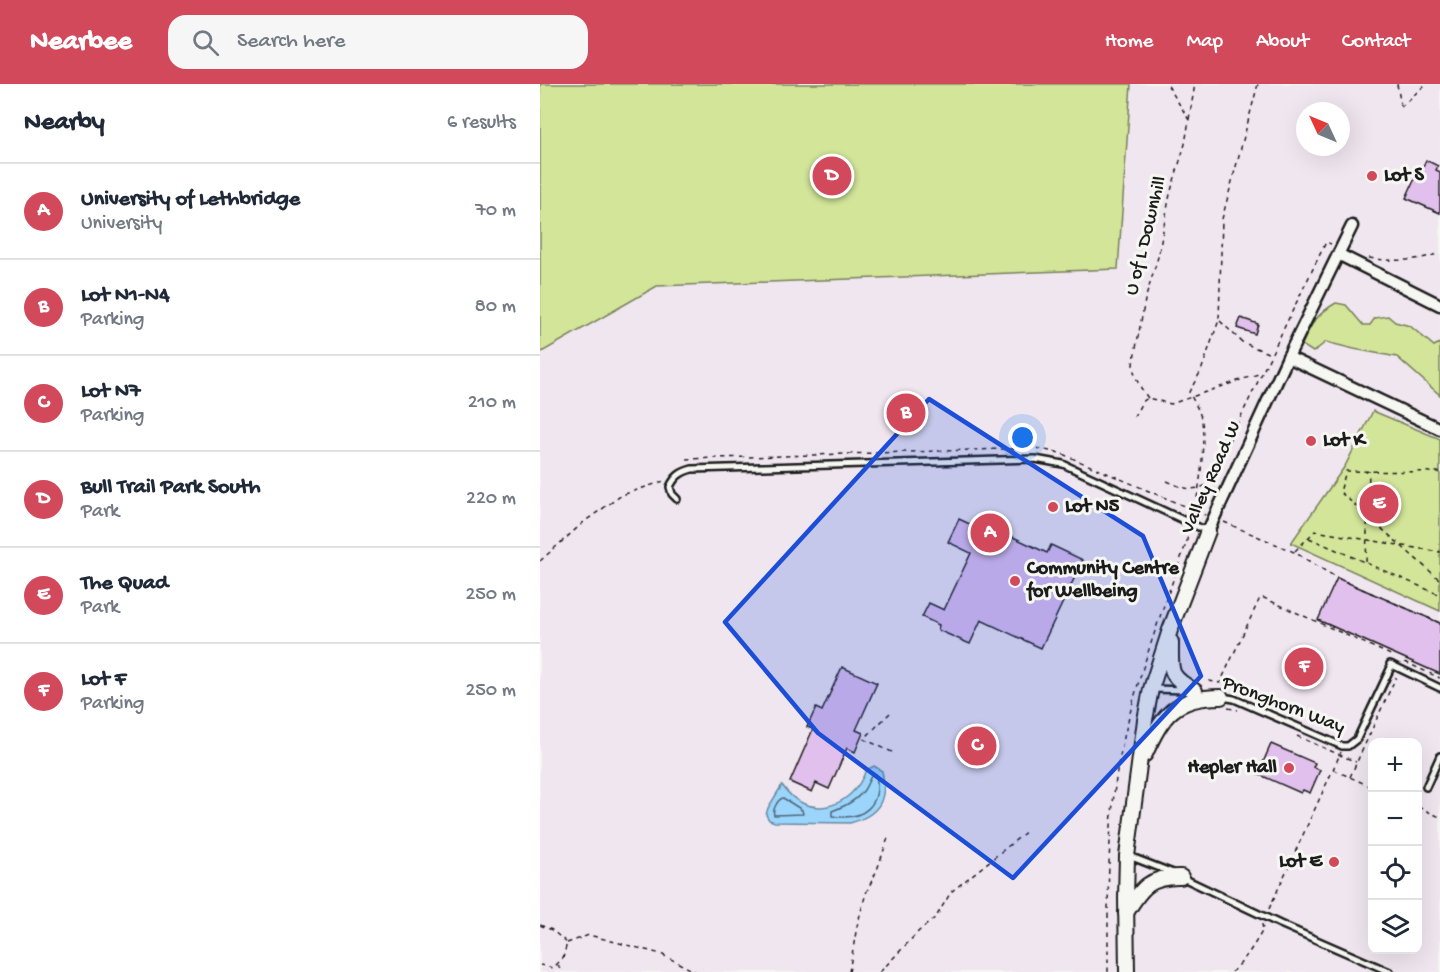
<!DOCTYPE html>
<html lang="en">
<head>
<meta charset="utf-8">
<style>
	:root { --surface:#fff; --page:#f6f6f7; --text:#1f2937; --muted:#747a83; --line:#e0e1e3; --accent:#d1495b }
	body { margin:0; font-family:"Gochi Hand",sans-serif; background:var(--page); color:var(--text) }
	.controls { position:absolute; right:18px; bottom:18px; display:grid; overflow:hidden; border-radius:12px; box-shadow:0 6px 24px #0002 }
	.controls button { width:54px; height:54px; display:grid; place-items:center; padding:0; border:0; border-bottom:2px solid var(--line); background:var(--surface); color:var(--text); font:30px sans-serif }
	.compass { position:absolute; left:756px; top:18px; width:54px; height:54px; border-radius:50%; background:var(--surface); box-shadow:0 6px 24px #0002; rotate:314deg }
	.you { position:absolute; left:483px; top:354px; width:21px; height:21px; margin:-15px; border:4px solid #fff; border-radius:50%; background:#1a73e8; box-shadow:0 0 0 9px #1a73e833 }
	.badge { display:grid; place-items:center; width:39px; height:39px; border-radius:50%; background:var(--accent); color:#fff; font-size:20px; font-weight:700 }
	.pin { position:absolute; translate:-50% -50%; border:3px solid #fff; box-shadow:0 2px 6px #0006 }
	.list { margin:0; padding:0; list-style:none }
	h2 { display:flex; justify-content:space-between; align-items:center; height:78px; margin:0; padding:0 24px; font-size:26px }
	h2 small { font-size:20px; font-weight:400; color:var(--muted) }
	.list li { display:grid; grid-template-columns:39px 1fr auto; gap:18px; align-items:center; box-sizing:border-box; height:96px; padding:0 24px; border-top:2px solid var(--line) }
	.list b { display:block; font-size:22px; white-space:nowrap }
	.list p { margin:0; font-size:20px; white-space:nowrap; color:var(--muted) }
	.list em { font-size:20px; font-style:normal; color:var(--muted) }
	.icon { flex:none; width:33px; height:33px; fill:none; stroke:currentColor; stroke-width:2; stroke-linecap:round; stroke-linejoin:round }
	.map { position:relative; flex:none; width:900px; height:888px; overflow:hidden }
	header { display:flex; align-items:center; gap:36px; box-sizing:border-box; height:84px; padding:0 30px; background:var(--accent); color:#fff }
	header strong { font-size:28px }
	nav { display:flex; gap:33px; margin-inline-start:auto; font-size:21px }
	.search { width:420px; height:54px; background:var(--page); display:flex; align-items:center; gap:15px; box-sizing:border-box; padding:0 21px; border-radius:18px; color:var(--muted); font-size:22px }
	main { display:flex }
	aside { flex:1; background:var(--surface) }
	.map>svg:first-child { display:block }
	.built { fill:#f0e6f0; fill-rule:evenodd }
	.green { fill:#d2e599; stroke:#77805a; stroke-width:1.5 }
	.water { fill:#9bd5fc; stroke:#688ba2; stroke-width:1.5 }
	.lines { fill:none; stroke-linecap:round; stroke-linejoin:round }
	.shore { stroke:#4f6676; stroke-width:1.5 }
	.building { fill:#e1c0ed; stroke:#1c1c1c; stroke-width:1.5 }
	.service-casing { stroke:#1c1c1c; stroke-width:10 }
	.minor-casing { stroke:#1c1c1c; stroke-width:15 }
	.tertiary-casing { stroke:#1c1c1c; stroke-width:18 }
	.path { stroke:#1c1c1c; stroke-width:1.5; stroke-dasharray:4.5 4.5; stroke-linecap:butt }
	.service { stroke:#f6f6f2; stroke-width:5 }
	.minor { stroke:#f6f6f2; stroke-width:10 }
	.tertiary { stroke:#f6f6f2; stroke-width:14 }
	.marked { fill:#1d4ed8; fill-opacity:0.2; stroke:#1d4ed8; stroke-width:4.5; stroke-linejoin:round }
	.poi-dot { fill:#d1495b; stroke:#f6f6f2; stroke-width:2 }
	.labels { text-anchor:middle; dominant-baseline:central; stroke-width:6; stroke-linejoin:round; paint-order:stroke }
	.poi-label { font-size:20px; font-weight:bold; fill:#1c1c1c; stroke:#f6f6f2; text-anchor:start }
	.street-label { font-size:20px; fill:#1c1c1c; stroke:#f6f6f2 }
</style>
</head>
<body>
<header>
<strong>Nearbee</strong>
<div class="search"><svg class="icon" aria-label="search" viewBox="0 0 24 24"><circle cx="10" cy="10" r="6"/><path d="M15 15l6 6"/></svg>Search here</div>
<nav><a>Home</a><a>Map</a><a>About</a><a>Contact</a></nav>
</header>
<main>
<aside>
<h2>Nearby<small>6 results</small></h2>
<ul class="list">
<li><span class="badge">A</span><div><b>University of Lethbridge</b><p>University</p></div><em>70 m</em></li>
<li><span class="badge">B</span><div><b>Lot N1-N4</b><p>Parking</p></div><em>80 m</em></li>
<li><span class="badge">C</span><div><b>Lot N7</b><p>Parking</p></div><em>210 m</em></li>
<li><span class="badge">D</span><div><b>Bull Trail Park South</b><p>Park</p></div><em>220 m</em></li>
<li><span class="badge">E</span><div><b>The Quad</b><p>Park</p></div><em>250 m</em></li>
<li><span class="badge">F</span><div><b>Lot F</b><p>Parking</p></div><em>250 m</em></li>
</ul>
</aside>
<div class="map">
<svg width="900" height="888" viewBox="0 0 900 888">
	<rect width="100%" height="100%" fill="#f6f6f2"/>
	<filter id="ink" filterUnits="userSpaceOnUse"><feTurbulence type="fractalNoise" baseFrequency=".0167" numOctaves="2"/><feDisplacementMap in="SourceGraphic" scale="12" xChannelSelector="R" yChannelSelector="G"/><feConvolveMatrix kernelMatrix="1 2 1 2 8 2 1 2 1" color-interpolation-filters="sRGB"/></filter>
	<g filter="url(#ink)">
		<path class="built" d="M228,0H900V888H0V239ZM765,27H801V63H765ZM832,658H878V866H832Z"/>
		<g class="green">
			<path d="M0,0H591L578,185L117,202L0,269Z"/>
			<path d="M796,219L806,221L823,241H830L835,234L848,232L855,238L870,242L894,262L900,259V311L857,273L814,265L786,258L773,268L762,261C770,241 778,229 796,219Z"/>
			<path d="M833,327L900,355V527L751,459L805,382Z"/>
		</g>
		<path class="water" d="M334,682L342,687C348,716 339,731 310,739L235,738L229,736L226,731L228,724L242,701C267,738 312,725 326,686Z"/>
		<g class="lines">
			<g class="shore">
				<path d="M333,689L336,690C342,722 323,737 292,732V727C305,722 316,717 324,706C328,700 329,694 333,689Z"/>
				<path d="M243,714L262,726L263,730L234,731C232,726 238,715 243,714Z"/>
			</g>
		</g>
		<g class="building">
			<path d="M886,76L898,82L896,86L900,88V129L866,114L876,92L878,93Z"/>
			<path d="M701,234L718,240L715,250L697,244Z"/>
			<path d="M419,435L438,444L441,438L507,469L511,461L543,476L501,564L441,536L430,560L398,546L399,541L382,533L389,519L404,526L431,469L408,458Z"/>
			<path d="M797,494L900,539V590L778,536Z"/>
			<path d="M302,583L337,599L316,646L323,649L315,668L307,664L289,705L276,699L272,708L250,698L273,645L267,643L276,624L282,627Z"/>
			<path d="M731,660L775,679L773,683L780,686L770,709L763,706L761,709L718,690Z"/>
		</g>
		<g class="lines">
			<defs>
				<g id="service">
					<path d="M137,415L132,410L130,403C135,392 141,388 152,385L495,375L523,380L667,447"/>
					<path d="M850,580L900,604"/>
					<path d="M614,605L646,606"/>
					<path d="M682,613L694,615L802,662H808L817,655L852,581"/>
					<path d="M886,703L900,672"/>
					<path d="M589,772L633,789"/>
					<path d="M641,793L740,840L850,888"/>
				</g>
				<g id="minor">
					<path d="M798,170L900,221"/>
					<path d="M748,273L900,345"/>
					<path d="M668,447L748,273L812,142"/>
				</g>
				<g id="tertiary">
					<path d="M631,558C631,588 628,592 655,607"/>
					<path d="M605,670C623,630 635,613 681,613"/>
					<path d="M586,829C601,804 610,792 641,793"/>
					<path d="M587,888L586,814L587,772L605,636L611,605L630,546L668,447"/>
				</g>
			</defs>
			<use href="#service" class="service-casing"/>
			<use href="#minor" class="minor-casing"/>
			<use href="#tertiary" class="tertiary-casing"/>
			<g class="path">
				<path d="M857,0L861,22"/>
				<path d="M861,23L886,0"/>
				<path d="M649,35L655,0"/>
				<path d="M829,174C853,178 877,177 900,169"/>
				<path d="M680,237L702,258L730,270"/>
				<path d="M608,314C600,303 594,294 593,280L605,216L618,173L630,110L645,60L649,36L627,0"/>
				<path d="M594,333L602,318L608,314L631,320L721,289"/>
				<path d="M146,375L495,364L520,369L665,431"/>
				<path d="M900,388L806,387L800,408L900,496"/>
				<path d="M627,397C643,404 652,409 668,400L786,158L791,160"/>
				<path d="M652,431C660,414 665,357 662,338C660,327 654,318 649,308L661,287L679,236L682,135L718,0"/>
				<path d="M684,438L754,468L797,494L900,539"/>
				<path d="M769,454L900,511"/>
				<path d="M755,467L775,447L900,468"/>
				<path d="M0,477L45,437L82,411L124,397"/>
				<path d="M826,478L829,387"/>
				<path d="M865,578L900,594"/>
				<path d="M669,597L680,599L720,514H724L853,572"/>
				<path d="M688,624L698,626"/>
				<path d="M757,652L816,678"/>
				<path d="M352,668L324,655L353,626"/>
				<path d="M794,686L832,703"/>
				<path d="M810,693L856,593"/>
				<path d="M878,723L900,733"/>
				<path d="M729,825L801,668"/>
				<path d="M0,841L12,846L27,859L23,874L13,884L0,881"/>
				<path d="M27,859L49,851L121,870L156,888"/>
				<path d="M18,881L21,888"/>
				<path d="M309,888L317,842L326,809L337,786L349,751"/>
				<path d="M340,888L379,847L396,833L411,808L487,747"/>
				<path d="M568,888C568,822 567,753 577,688C591,608 620,533 647,457L648,447"/>
				<path d="M692,888C705,876 714,861 723,846L722,840"/>
			</g>
			<use href="#service" class="service"/>
			<use href="#minor" class="minor"/>
			<use href="#tertiary" class="tertiary"/>
		</g>
	</g>
	<path class="marked" d="M389,315L603,452L661,592L473,794L278,649L185,538Z"/>
	<g class="poi-dot">
		<circle cx="832" cy="92" r="6"/>
		<circle cx="771" cy="357" r="6"/>
		<circle cx="513" cy="423" r="6"/>
		<circle cx="475" cy="497" r="6"/>
		<circle cx="749" cy="684" r="6"/>
		<circle cx="794" cy="778" r="6"/>
	</g>
	<g class="labels">
		<g class="poi-label">
			<text x="844" y="92">Lot S</text>
			<text x="783" y="357">Lot K</text>
			<text x="525" y="423">Lot N5</text>
			<text x="487" y="485">Community Centre<tspan x="487" dy="23">for Wellbeing</tspan></text>
			<text x="737" y="684" text-anchor="end">Hepler Hall</text>
			<text x="782" y="778" text-anchor="end">Lot E</text>
		</g>
		<g class="street-label">
			<text transform="translate(607 152) rotate(-76)">U of L Downhill</text>
			<text transform="translate(672 394) rotate(-66)">Valley Road W</text>
			<text transform="translate(743 622) rotate(21)">Pronghorn Way</text>
		</g>
	</g>
</svg>
<div class="controls">
<button>+</button>
<button>−</button>
<button><svg class="icon" aria-label="locate" viewBox="0 0 24 24"><circle cx="12" cy="12" r="6"/><path d="M12 2v4M12 18v4M2 12h4M18 12h4"/></svg></button>
<button><svg class="icon" aria-label="layers" viewBox="0 0 24 24"><path d="M12 4l9 5-9 5-9-5zM3 14l9 5 9-5"/></svg></button>
</div>
<svg class="compass" viewBox="-18 -18 36 36"><path d="M0-13l5 13h-10z" fill="#e53935"/><path d="M0 13l5-13h-10z" fill="#747a83"/></svg>
<div class="you"></div>
<div class="pin badge" style="left:450px;top:449px">A</div>
<div class="pin badge" style="left:366px;top:329px">B</div>
<div class="pin badge" style="left:437px;top:662px">C</div>
<div class="pin badge" style="left:292px;top:92px">D</div>
<div class="pin badge" style="left:839px;top:420px">E</div>
<div class="pin badge" style="left:764px;top:583px">F</div>
</div>
</main>
</body>
</html>
